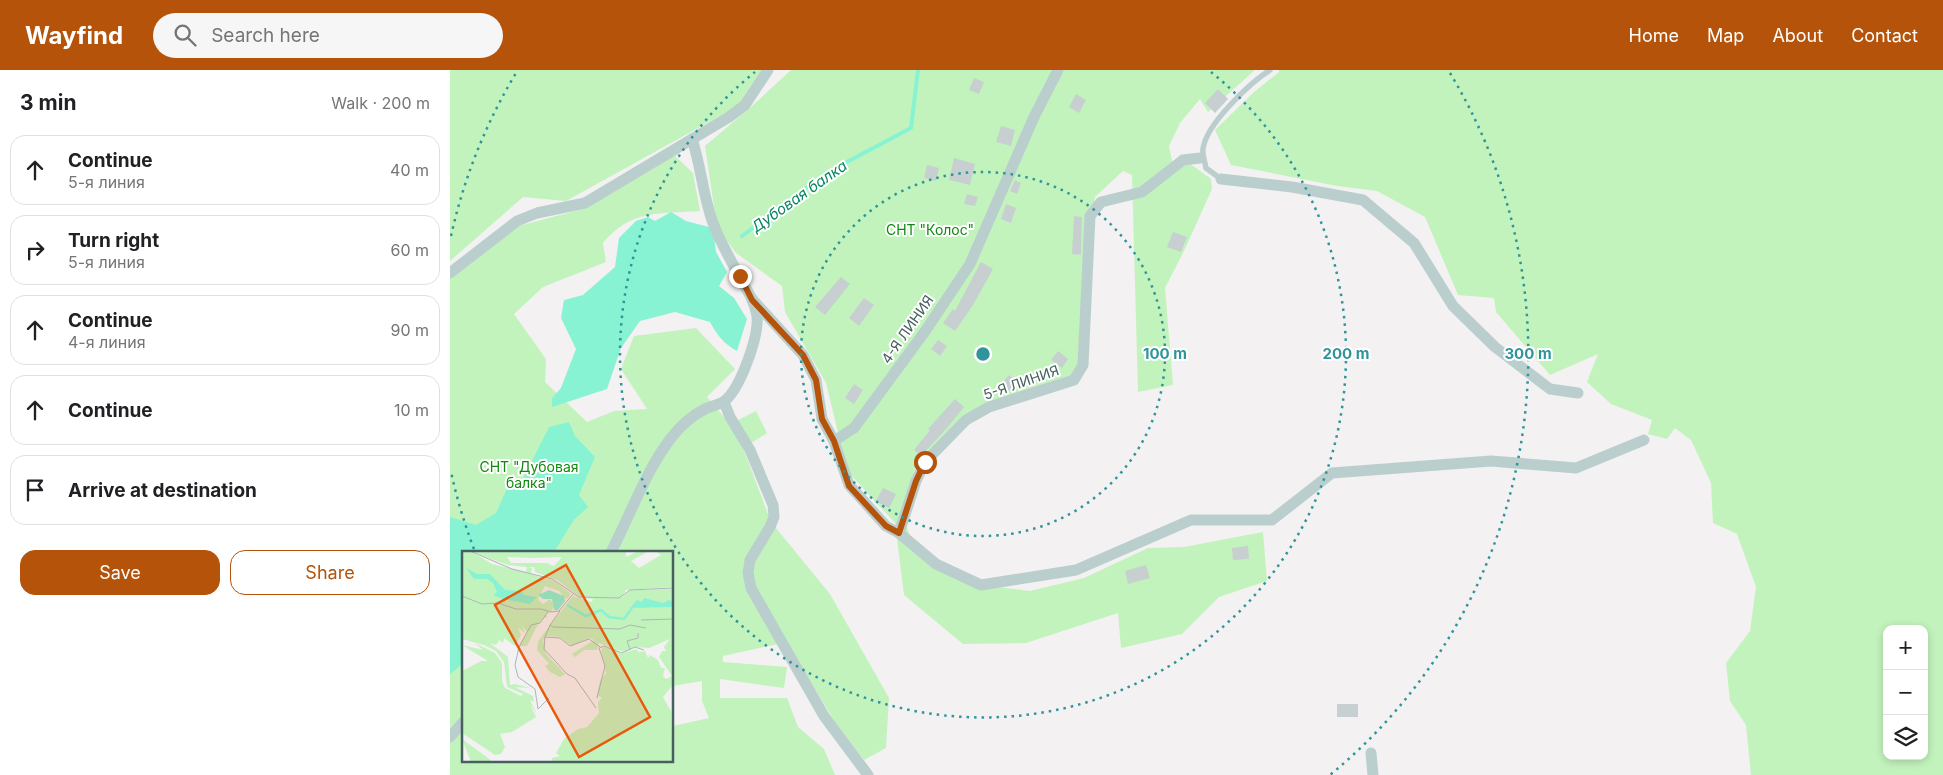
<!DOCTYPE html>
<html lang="en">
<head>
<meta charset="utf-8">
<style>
	:root { --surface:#fff; --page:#f6f6f6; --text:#202124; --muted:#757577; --line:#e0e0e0; --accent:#b45309 }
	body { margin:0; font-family:Inter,sans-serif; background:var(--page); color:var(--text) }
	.controls { position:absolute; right:15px; bottom:15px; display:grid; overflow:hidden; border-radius:10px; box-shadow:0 2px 8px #0003 }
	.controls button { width:45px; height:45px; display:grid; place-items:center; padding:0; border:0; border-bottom:1px solid var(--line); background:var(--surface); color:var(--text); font:25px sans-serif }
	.stop { position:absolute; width:15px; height:15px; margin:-11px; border:4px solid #b45309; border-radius:50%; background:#fff }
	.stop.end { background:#b45309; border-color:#fff; box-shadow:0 1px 5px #0008 }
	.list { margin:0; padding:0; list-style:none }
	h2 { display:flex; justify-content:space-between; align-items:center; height:65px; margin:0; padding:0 20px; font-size:21px }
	h2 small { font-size:16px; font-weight:400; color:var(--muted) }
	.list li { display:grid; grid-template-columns:32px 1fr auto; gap:15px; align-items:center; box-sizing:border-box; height:70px; margin:0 10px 10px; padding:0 10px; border:1px solid var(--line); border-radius:15px }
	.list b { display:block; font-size:19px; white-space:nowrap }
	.list p { margin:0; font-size:16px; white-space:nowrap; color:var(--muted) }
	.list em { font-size:16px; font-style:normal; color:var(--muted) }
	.actions { display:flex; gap:10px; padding:15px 20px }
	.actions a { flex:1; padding:11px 0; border:1px solid var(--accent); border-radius:15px; text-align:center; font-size:18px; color:var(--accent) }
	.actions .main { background:var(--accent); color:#fff }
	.icon { flex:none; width:28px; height:28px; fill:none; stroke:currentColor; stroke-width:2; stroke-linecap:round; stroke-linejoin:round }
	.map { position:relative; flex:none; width:1493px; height:705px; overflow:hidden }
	header { display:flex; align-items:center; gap:30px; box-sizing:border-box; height:70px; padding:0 25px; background:var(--accent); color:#fff }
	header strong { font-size:24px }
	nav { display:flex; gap:28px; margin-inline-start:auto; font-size:18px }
	.search { width:350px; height:45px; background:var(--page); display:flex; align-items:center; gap:12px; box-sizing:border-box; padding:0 18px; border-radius:28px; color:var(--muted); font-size:19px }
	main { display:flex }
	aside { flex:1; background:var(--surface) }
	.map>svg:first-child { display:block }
	.green { fill:#c3f3bd; fill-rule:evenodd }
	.water { fill:#87f3d3 }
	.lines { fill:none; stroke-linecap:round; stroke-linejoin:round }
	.stream { stroke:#87f3d3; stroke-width:4 }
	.building { fill:#c7cfd1 }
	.service { stroke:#bbcece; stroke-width:5.5 }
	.minor { stroke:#bbcece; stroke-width:11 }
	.route { stroke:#b45309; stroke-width:6 }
	.ring { fill:none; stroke:#2f959a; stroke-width:2.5; stroke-dasharray:2.5 5 }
	.labels { text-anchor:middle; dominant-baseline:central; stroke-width:4; stroke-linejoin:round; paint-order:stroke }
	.park-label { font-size:14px; fill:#118910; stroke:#fff }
	.street-label { font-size:14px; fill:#47605f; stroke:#fff }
	.water-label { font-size:15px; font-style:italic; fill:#068660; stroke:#fff }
	.inset-river { fill:none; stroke:#87f3d3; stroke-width:2.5 }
	.inset-road { fill:none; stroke:#aeb7b7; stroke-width:1 }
	.view { fill:#e8590c; fill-opacity:0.15; stroke:#e8590c; stroke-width:2.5 }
	.inset-edge { fill:none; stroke:#47605f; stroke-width:2.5 }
	.centre { fill:#2f959a; stroke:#fff; stroke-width:2.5 }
	.ring-label { font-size:15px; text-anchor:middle; font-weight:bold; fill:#2f959a; stroke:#fff; stroke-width:4; stroke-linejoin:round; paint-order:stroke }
</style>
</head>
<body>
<header>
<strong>Wayfind</strong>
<div class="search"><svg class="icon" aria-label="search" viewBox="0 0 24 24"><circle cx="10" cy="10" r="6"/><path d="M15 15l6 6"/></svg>Search here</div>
<nav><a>Home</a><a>Map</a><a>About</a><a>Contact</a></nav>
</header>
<main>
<aside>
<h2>3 min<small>Walk · 200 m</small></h2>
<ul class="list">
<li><svg class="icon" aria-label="ahead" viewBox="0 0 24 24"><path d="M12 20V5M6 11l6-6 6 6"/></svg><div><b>Continue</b><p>5-я линия</p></div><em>40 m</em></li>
<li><svg class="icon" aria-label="right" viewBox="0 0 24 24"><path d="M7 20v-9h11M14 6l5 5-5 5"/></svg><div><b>Turn right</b><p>5-я линия</p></div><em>60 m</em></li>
<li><svg class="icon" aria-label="ahead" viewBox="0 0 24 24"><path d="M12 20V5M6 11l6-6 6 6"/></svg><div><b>Continue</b><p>4-я линия</p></div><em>90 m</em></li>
<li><svg class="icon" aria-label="ahead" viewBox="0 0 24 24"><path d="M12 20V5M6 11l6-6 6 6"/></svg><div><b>Continue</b></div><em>10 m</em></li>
<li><svg class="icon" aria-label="arrive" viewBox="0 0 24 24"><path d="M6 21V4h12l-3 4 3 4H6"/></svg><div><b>Arrive at destination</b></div></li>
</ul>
<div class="actions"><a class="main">Save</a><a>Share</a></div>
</aside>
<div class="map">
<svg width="1493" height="705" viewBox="0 0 1493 705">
	<rect width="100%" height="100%" fill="#f3f1f2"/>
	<g class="green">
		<path d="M0,0H313L295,32L116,131L73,127L0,191Z"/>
		<path d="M341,0H805L758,42L750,29L730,53L719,76L724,100L739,93L761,109L762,119L734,181L715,218L723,315L688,322L682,105L673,101L645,127L637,175L630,293L620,308L515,344L465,398L451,441L467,485L531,515L580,521L634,508L698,478L734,477L813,462L817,511L769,527L732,564L671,578L668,543L576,573L513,574L454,525L445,453L401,405L392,379L376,313L335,242L332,216L286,183L267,157L255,76L302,36Z"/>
		<path d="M829,0H1493V705H1301L1296,655L1280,631L1276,593L1300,561L1306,517L1287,464L1263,453L1261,413L1241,370L1225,358L1217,369L1198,364L1202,350L1161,334L1137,312L1148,284L1100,305L1046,242L1044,228L1008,225L975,147L927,121L887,116L781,95L765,60L804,22L829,2ZM1437,559H1474V686H1437Z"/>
		<path d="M224,85L243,103L250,141C210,144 181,139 153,173L156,192L93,217L64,244L96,289L95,312L137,352L164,341L197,339L171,299L184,266L246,258L285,299L257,327L280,354L306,341L317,363L293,378L321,452L380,524L439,628L436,678L414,690L383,649L337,572L273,586V592L337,597L334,618L270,609V628H337L348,657L374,679L385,705H0V207L61,158L129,140ZM14,482H222L223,616L252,611V631L259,648L223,656L222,691H14Z"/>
	</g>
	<g class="water">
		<path d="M221,142L236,151L263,158L266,182L277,202L269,216L284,228L297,249L287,281C274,274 267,265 260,252L225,242L190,251L171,278L157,319L102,337V328L111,318L126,279L111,248L114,230L133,225L165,197L169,168L186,151L198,147L205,151Z"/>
		<path d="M119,352L125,366L145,387L129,425L138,437L124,450L104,482H14V593L0,604V447L26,455L46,443L58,416L72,411L99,357Z"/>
	</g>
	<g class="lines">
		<path class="stream" d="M292,166L378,102L461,58L468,0"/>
	</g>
	<g class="building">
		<path d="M524,8L534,12L529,24L519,20Z"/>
		<path d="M768,19L778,29L765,43L755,33Z"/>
		<path d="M626,24L636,30L629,43L619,37Z"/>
		<path d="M551,56L565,60L561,76L546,72Z"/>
		<path d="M504,88L525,94L520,115L499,110Z"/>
		<path d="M477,95L489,98L486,111L474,108Z"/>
		<path d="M565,110L571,113L567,124L560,121Z"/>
		<path d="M517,124L528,127L525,136L514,134Z"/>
		<path d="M556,134L566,138L561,153L551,149Z"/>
		<path d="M624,146L632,147L631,185L622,184Z"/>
		<path d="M723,162L737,167L731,182L717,177Z"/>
		<path d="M531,192L543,199L523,235L505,261L493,253L503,239L505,241Z"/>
		<path d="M391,207L400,214L375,245L365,237Z"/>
		<path d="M414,228L424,235L409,256L399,248Z"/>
		<path d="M488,270L497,276L490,286L481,279Z"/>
		<path d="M608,281L618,289L612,298L601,290Z"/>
		<path d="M559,305L567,312L557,324L549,317Z"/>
		<path d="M404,314L413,320L404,334L395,328Z"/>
		<path d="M505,329L514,337L497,358L471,386L464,380L480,360L478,359Z"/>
		<path d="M433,418L446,424L439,438L426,431Z"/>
		<path d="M798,476L799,489L783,490L782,478Z"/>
		<path d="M696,495L700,508L678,514L675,501Z"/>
		<rect x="887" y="634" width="21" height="13"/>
	</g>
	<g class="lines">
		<path class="service" d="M771,109L756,98C755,92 752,84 753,79C756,54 800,13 820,0"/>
		<g class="minor">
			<path d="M771,109L842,117L913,130L964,173L1003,236L1045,277L1100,319L1128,323"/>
			<path d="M0,203L67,151L87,143L135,133L279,47L295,35L318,0"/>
			<path d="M302,229L353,285L366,310L372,349L384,371L404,358L476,260L520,194L584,47L608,0"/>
			<path d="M274,332L280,347L300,380L323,435L324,447L320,457L300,490L298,503L301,518L374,646L418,705"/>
			<path d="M384,371L399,415L436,456L449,463L466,411L475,392L516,350L539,337L624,310L633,295L640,146L651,132L692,122L733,90L750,88"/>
			<path d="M449,463L486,494L531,515L626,500L741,450H822L882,403L1041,391L1126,398L1194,370"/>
			<path d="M161,482C180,446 196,400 221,368C231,355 241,346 255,339C261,336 268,335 273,332C290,321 309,266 307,246C305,232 297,220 290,208C281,190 270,172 263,153C253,126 251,96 242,69"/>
			<path d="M0,667L14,651"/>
			<path d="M921,683L923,705"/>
		</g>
	</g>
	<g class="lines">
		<path class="route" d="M290,206L302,230L353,285L366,310L372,349L384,371L399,416L436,456L449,463L466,411L475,392"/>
	</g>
	<g class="ring">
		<circle cx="533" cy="284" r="182"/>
		<path d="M761 2A363 363 0 1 1 305 2"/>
		<path d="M24 479A545 545 0 0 1 1 402M1 166A545 545 0 0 1 66 3M1000 3A545 545 0 0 1 880 705"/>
	</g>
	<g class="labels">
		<g class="park-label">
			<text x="480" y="159">СНТ "Колос"</text>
			<text x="79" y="396">СНТ "Дубовая<tspan x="79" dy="16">балка"</tspan></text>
		</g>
		<g class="street-label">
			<text transform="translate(457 259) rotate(-55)">4-Я ЛИНИЯ</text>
			<text transform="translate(571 312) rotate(-19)">5-Я ЛИНИЯ</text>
		</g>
		<g class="water-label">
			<text transform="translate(349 126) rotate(-35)">Дубовая балка</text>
		</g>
	</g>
	<g transform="translate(12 481)">
		<rect width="211" height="211" fill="#f3f1f2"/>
		<path d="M0,0H164V6L177,0H187L169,10L177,17L199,4L194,0H211V36L164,39L159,47L168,39L211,38V134L201,146L209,160L211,211H90V207L98,205L94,202L102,188L116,178L125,176L137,162L136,151L140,147L135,144L138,130L144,122L139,99L141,96L153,98L137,92L135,99H122L113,106L110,103L132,89L128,87L110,95L98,86L85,85L81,89L84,103L103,123L98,126L88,121L83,115L87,113L75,99L76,90L111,45L130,51L131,48L118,46L95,29L73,21L72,16H66L70,17L69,23L92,30L108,42V45L104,48L97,40L83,35L76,48L81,53L88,48L92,54L90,60L84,63L85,67L82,66L76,73L65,95H57L65,81L60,75L63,82L56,77L59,84L53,95L42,87L41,92L37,89L34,94L28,92L46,106L48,134L53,133L68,137L53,136L71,145L72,151L68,149L75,163L68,153L74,166L50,181L38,183L43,196L39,203L33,204L0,182V120L19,110H26L0,94L21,99L13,92L33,102L40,112V130L43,137L59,145L61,143L45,136L42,111L34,100L22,94L0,88ZM10,1L46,14L65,16L64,21L30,13ZM45,6L72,7L100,6L92,15L85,12H49ZM208,88L202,96L204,100H200L197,106L210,125L204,128L201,125L203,117H199L196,109L188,104L186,107L183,100L177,101L174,98L159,103L153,98L163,101L173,96L187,97ZM0,188L26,207L30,211H9Z" fill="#c3f3bd" fill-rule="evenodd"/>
		<path d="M4,17L15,23H28L43,39L59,40L62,44L75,46L68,53L41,48L31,44L35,41L31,32L25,28H12ZM87,39L102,45L103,50L96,59H92L90,48H81L76,44ZM182,47L201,52L207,49L211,51V56L168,57L175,49L180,51Z" fill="#87f3d3"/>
		<path class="inset-river" d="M105,54L124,65L139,59L147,66L162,68L170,57"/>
		<path class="inset-road" d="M8,0L50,18L90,28L117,46L157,47L168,39L212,37M0,45L20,53L36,52L54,58H79L89,61L97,60L111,43M98,60L88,74L91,76L158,78L168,74L184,77M86,61L78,72L69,74L57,96L53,114L56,126L73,138L76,158L87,147M179,69L212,68M88,74L83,86L98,87L108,95L127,88L138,96M83,86L82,98L105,123L113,127L134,157M168,99L165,90L176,87V82M135,147L143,115L137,97L142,95L160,102L173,96L182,99"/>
		<path class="view" d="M104,14L188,166L117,206L33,54Z"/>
		<rect width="211" height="211" class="inset-edge"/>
	</g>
	<circle cx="533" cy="284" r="8" class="centre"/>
	<g class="ring-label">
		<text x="715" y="289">100 m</text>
		<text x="896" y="289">200 m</text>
		<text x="1078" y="289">300 m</text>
	</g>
</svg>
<div class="controls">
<button>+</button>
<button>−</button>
<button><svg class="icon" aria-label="layers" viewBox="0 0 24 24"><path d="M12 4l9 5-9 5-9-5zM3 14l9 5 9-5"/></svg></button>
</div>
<div class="stop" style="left:475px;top:392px"></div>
<div class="stop end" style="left:290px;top:206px"></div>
</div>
</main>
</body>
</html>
